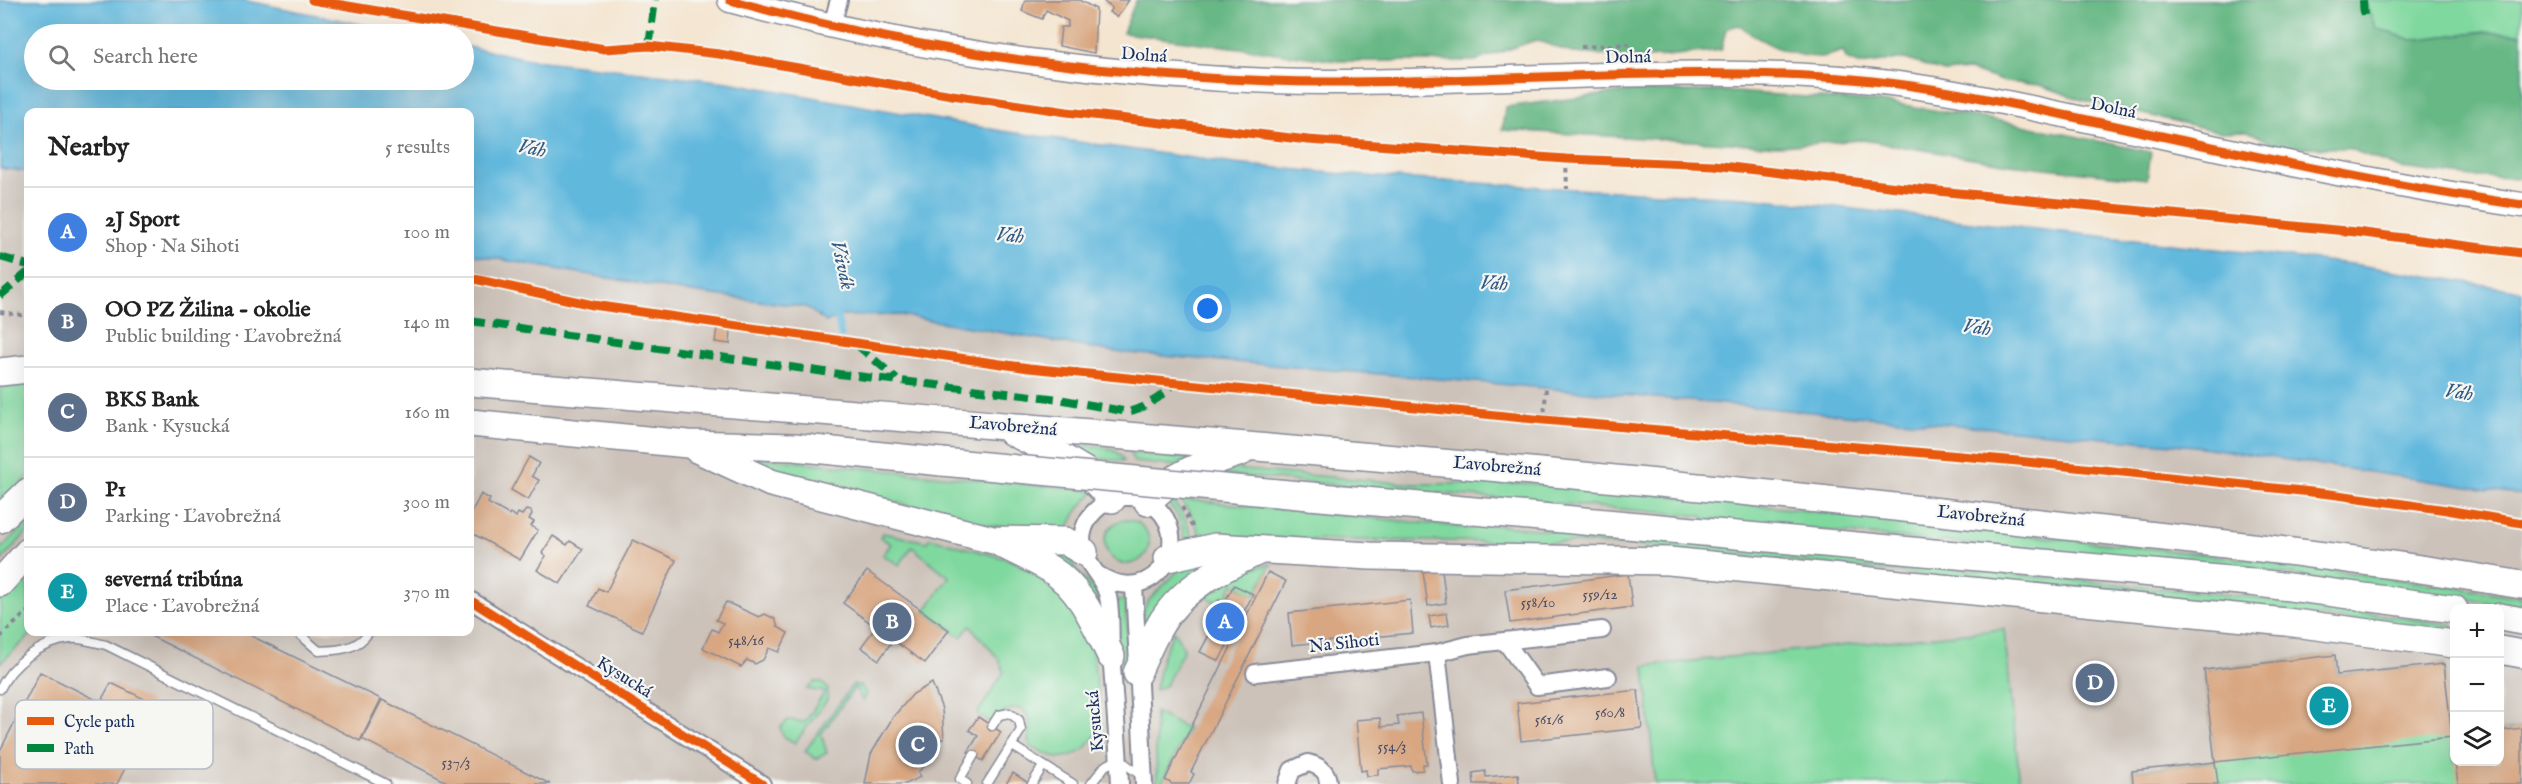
<!DOCTYPE html>
<html lang="en">
<head>
<meta charset="utf-8">
<style>
	:root { --surface:#fff; --page:#f2f2f2; --text:#222; --muted:#767676; --line:#e0e0e0; --accent:#c8321e }
	body { margin:0; font-family:"IM FELL English",serif; background:var(--page); color:var(--text) }
	.controls { position:absolute; right:18px; bottom:18px; display:grid; overflow:hidden; border-radius:12px; box-shadow:0 6px 24px #0002 }
	.controls button { width:54px; height:54px; display:grid; place-items:center; padding:0; border:0; border-bottom:2px solid var(--line); background:var(--surface); color:var(--text); font:30px sans-serif }
	.you { position:absolute; left:1208px; top:309px; width:21px; height:21px; margin:-15px; border:4px solid #fff; border-radius:50%; background:#1a73e8; box-shadow:0 0 0 9px #1a73e833 }
	.badge { display:grid; place-items:center; width:39px; height:39px; border-radius:50%; background:var(--accent); color:#fff; font-size:20px; font-weight:700 }
	.pin { position:absolute; translate:-50% -50%; border:3px solid #fff; box-shadow:0 2px 6px #0006 }
	.list { margin:0; padding:0; list-style:none }
	h2 { display:flex; justify-content:space-between; align-items:center; height:78px; margin:0; padding:0 24px; font-size:26px }
	h2 small { font-size:20px; font-weight:400; color:var(--muted) }
	.list li { display:grid; grid-template-columns:39px 1fr auto; gap:18px; align-items:center; box-sizing:border-box; height:90px; padding:0 24px; border-top:2px solid var(--line) }
	.list b { display:block; font-size:22px; white-space:nowrap }
	.list p { margin:0; font-size:20px; white-space:nowrap; color:var(--muted) }
	.list em { font-size:20px; font-style:normal; color:var(--muted) }
	.icon { flex:none; width:33px; height:33px; fill:none; stroke:currentColor; stroke-width:2; stroke-linecap:round; stroke-linejoin:round }
	.map { position:relative; flex:none; width:2522px; height:784px; overflow:hidden }
	.search { position:absolute; background:var(--surface); box-shadow:0 6px 24px #0002; left:24px; top:24px; width:450px; height:66px; display:flex; align-items:center; gap:15px; box-sizing:border-box; padding:0 21px; border-radius:33px; color:var(--muted); font-size:22px }
	.panel { position:absolute; background:var(--surface); box-shadow:0 6px 24px #0002; left:24px; top:108px; width:450px; height:528px; border-radius:12px }
	.map>svg:first-child { display:block }
	.industrial { fill:#ccc2b9; fill-rule:evenodd }
	.green { fill:#7fd89e; stroke:#4d847e; stroke-width:1.5 }
	.forest { fill:#67b885; stroke:#417472; stroke-width:1.5 }
	.water { fill:#60b8dd; stroke:#3e749e; stroke-width:1.5 }
	.lines { fill:none; stroke-linecap:round; stroke-linejoin:round }
	.stream { stroke:#60b8dd; stroke-width:7 }
	.building { fill:#d8a680 }
	.lane-casing { stroke:#888a97; stroke-width:11 }
	.street-casing { stroke:#888a97; stroke-width:20 }
	.secondary-casing { stroke:#888a97; stroke-width:27 }
	.primary-casing { stroke:#888a97; stroke-width:30 }
	.path { stroke:#888a97; stroke-width:4; stroke-dasharray:4.5 4.5; stroke-linecap:butt }
	.lane { stroke:#fff; stroke-width:8 }
	.street { stroke:#fff; stroke-width:16 }
	.secondary { stroke:#fff; stroke-width:24 }
	.primary { stroke:#fff; stroke-width:27 }
	.primary-bridge-casing { stroke:#888a97; stroke-width:30; stroke-linecap:butt }
	.primary-bridge { stroke:#fff; stroke-width:27 }
	.quiet { stroke:#00873e; stroke-width:8; stroke-dasharray:15 8; stroke-linecap:butt }
	.cycleway-casing { stroke:#f6f6f2; stroke-width:13 }
	.cycleway { stroke:#e8590c; stroke-width:9 }
	.labels { text-anchor:middle; dominant-baseline:central; stroke-width:4.5; stroke-linejoin:round; paint-order:stroke }
	.number-label { font-size:15px; fill:#4a4d66 }
	.street-label { font-size:18px; fill:#1b2f5e; stroke:#f6f6f2 }
	.water-label { font-size:20px; font-style:italic; fill:#305884; stroke:#f6f6f2 }
	.key { fill:#f6f6f2; stroke:#b4bac6; stroke-width:1.5 }
	.key-label { font-size:16px; fill:#1b2f5e }
</style>
</head>
<body>
<div class="map">
<svg width="2522" height="784" viewBox="0 0 2522 784">
	<rect width="100%" height="100%" fill="#f6f6f2"/>
	<filter id="ink" filterUnits="userSpaceOnUse"><feTurbulence type="fractalNoise" baseFrequency=".0167" numOctaves="2"/><feDisplacementMap in="SourceGraphic" scale="12" xChannelSelector="R" yChannelSelector="G"/><feConvolveMatrix kernelMatrix="1 2 1 2 8 2 1 2 1" color-interpolation-filters="sRGB"/></filter>
	<filter id="wash" filterUnits="userSpaceOnUse"><feTurbulence type="fractalNoise" baseFrequency=".008" numOctaves="4" result="noise"/><feDisplacementMap in="SourceGraphic" scale="24" xChannelSelector="R" yChannelSelector="G"/><feGaussianBlur stdDeviation="1.35" result="paint"/><feColorMatrix in="noise" values="0 0 0 0 0 0 0 0 0 0 0 0 0 0 0 0 0 1.4 0 .05"/><feComposite in="paint" operator="in"/></filter>
	<g filter="url(#wash)">
		<rect width="100%" height="100%" fill="#f4e5d0"/>
		<path class="industrial" d="M0,168L28,172V632H470V254L683,291L806,307L826,322L842,316L900,315L1115,352L1487,383L2195,446L2522,495V784H0ZM2454,608H2500V762H2454Z"/>
		<g class="green">
			<path d="M2364,0H2522V34L2478,32L2412,40L2376,28Z"/>
			<path d="M28,383V477L0,504V385Z"/>
			<path d="M1064,445C1083,446 1116,442 1124,461L1078,457Z"/>
			<path d="M1130,453L1190,458L1177,466L1134,462Z"/>
			<path d="M731,455L1095,491C1082,504 1074,513 1068,531L980,525L730,458Z"/>
			<path d="M1208,467L1414,484L1525,483L1626,491L2274,562L2522,597V607L2272,572L1706,520L1702,516L1182,471Z"/>
			<path d="M1161,497L1171,498L1185,518L1193,540L1184,539C1183,523 1175,508 1161,497Z"/>
			<path d="M1180,499L1472,528L1473,523L2251,597L2454,625V631L1688,550L1593,543L1201,538L1192,516Z"/>
			<circle cx="1127" cy="542" r="22"/>
			<path d="M28,523V531L0,562V549Z"/>
			<path d="M882,533L927,542L930,538L1011,560L1060,588L1091,637L1101,720L1098,733L1082,751L1071,756L1057,758L1031,747L1028,740C1034,724 1027,700 1007,711C1001,713 996,719 991,723L977,714L1004,672L998,658L970,626L961,637L925,611L949,577L912,547L899,565L883,555L891,544L880,537Z"/>
			<path d="M1036,546L1066,554L1081,576L1096,592L1102,608Z"/>
			<path d="M1198,558L1204,569L1146,631L1141,617C1146,601 1153,595 1165,584C1179,571 1179,566 1198,558Z"/>
			<path d="M1271,564L1255,595L1233,583L1224,602L1219,600L1217,603L1205,596L1223,586L1221,581L1252,568Z"/>
			<path d="M28,568V632H34L0,663V601Z"/>
			<path d="M1125,599L1130,681L1128,684H1124L1121,681L1116,601Z"/>
			<path d="M2004,629L2020,784H1655L1645,666Z"/>
			<path d="M1174,631L1184,649L1166,685L1155,690L1162,657Z"/>
			<path d="M2335,655L2337,675L2444,664L2452,737H2454V762H2500V731L2522,728V784H2133L2132,771L2215,761L2204,670Z"/>
			<path d="M815,682H821L828,689L827,700L795,743L783,736L780,728L788,720L805,722L825,692L807,689Z"/>
			<path d="M853,684L861,686C866,691 867,695 863,701L855,687L821,734L827,753L816,759L805,751Z"/>
			<path d="M1155,712L1188,729L1161,784H1157Z"/>
		</g>
		<g class="forest">
			<path d="M1136,0H2364L2376,28L2412,40L2478,32L2522,34V178L2473,177L2400,168L2347,148L2279,147L2248,131L2221,132L2082,100L2040,85L2005,82L1969,70L1944,72L1905,59L1860,65L1846,59L1843,51C1836,53 1827,57 1820,57C1789,57 1762,42 1738,25L1726,29L1721,50L1648,58L1572,53L1536,40L1475,61H1338L1123,33Z"/>
			<path d="M1633,91H1721L1891,103L2013,123L2151,152L2147,179L2009,164L1862,140L1780,146L1502,130L1505,107Z"/>
		</g>
		<path class="water" d="M0,0H243L409,34H34V80H464V46L534,60L728,82L1002,131L1235,164L1364,176L1575,189L1745,197L2352,264L2522,291V495L2195,446L1487,383L1115,352L900,315L842,316L826,322L806,307L683,291L470,254V112H28V172L0,168Z"/>
		<g class="lines">
			<path class="stream" d="M836,311L841,335"/>
		</g>
		<g id="blocks">
			<g class="building">
				<path d="M1025,0H1079L1096,9L1094,53L1059,46L1061,27H1068V21L1046,10L1042,19L1022,11Z"/>
				<path d="M1102,0H1129L1117,17L1109,12L1112,8Z"/>
				<path d="M717,328L731,329L730,344L715,342Z"/>
				<path d="M529,457L539,463L532,476L539,480L528,500L511,490Z"/>
				<path d="M481,494L490,499L488,503L509,515L510,513L516,517L518,513L522,515L526,510L531,511L532,514L529,519L534,522L531,526L538,530L520,560L470,532V515Z"/>
				<path d="M553,536L567,545L570,541L583,549L560,584L537,570L546,556L542,553Z"/>
				<path d="M633,540L676,560L642,631L589,606L598,588L606,592Z"/>
				<path d="M1442,570L1446,603L1428,606L1423,572Z"/>
				<path d="M867,571L949,630L925,663L893,640L879,660L861,647L876,627L843,603Z"/>
				<path d="M1268,572L1286,581L1191,772L1194,774L1189,784H1172L1165,780Z"/>
				<path d="M1628,574L1632,607L1510,623L1505,590Z"/>
				<path d="M1234,585L1253,594L1219,661L1200,652L1210,633L1204,630L1219,600L1224,603Z"/>
				<path d="M1410,600L1413,633L1292,645L1289,613Z"/>
				<path d="M726,602L759,617L765,614L775,619L778,627L788,633L779,652L769,648L763,660L755,664L747,660L741,667L703,648L712,629L718,632L723,623L716,620Z"/>
				<path d="M1447,613L1449,625L1431,628L1429,616Z"/>
				<path d="M143,632H243L381,699L360,741Z"/>
				<path d="M2335,655L2337,675L2444,664L2452,737L2215,762L2204,670Z"/>
				<path d="M40,672L147,725L117,784H0V751Z"/>
				<path d="M111,683L151,702L143,719L102,699Z"/>
				<path d="M932,683L942,709L944,739L939,740L933,758L918,772L920,777L906,784H865L871,754L893,717L913,694Z"/>
				<path d="M1638,690L1642,728L1521,741L1517,703Z"/>
				<path d="M382,700L550,784H451L362,739Z"/>
				<path d="M1421,713L1427,764H1423V770L1412,771L1411,766L1378,769V775L1367,776L1366,770L1361,771L1356,720L1380,718L1381,727L1399,725L1397,716Z"/>
				<path d="M978,717L1001,732L983,761L968,752L978,736L969,730Z"/>
				<path d="M2522,728V784H2458L2455,762H2499L2500,731Z"/>
				<path d="M2215,762L2218,784H2133L2132,771Z"/>
				<path d="M1485,771L1486,777L1518,774L1519,784H1474L1473,773Z"/>
				<path d="M1013,773L1030,784H1006Z"/>
			</g>
		</g>
	</g>
	<g filter="url(#ink)">
		<use href="#blocks" fill-opacity="0" stroke="#888a97" stroke-width="1.5"/>
		<g class="lines">
			<defs>
				<g id="lane">
					<path d="M297,632L319,651C338,650 357,650 369,632"/>
					<path d="M0,689C12,664 41,642 70,639C80,637 96,643 106,645L386,784"/>
					<path d="M1011,745L1073,784"/>
					<path d="M967,784L960,779L974,755"/>
					<path d="M987,784L1021,730L1019,720L1009,713L999,715L992,726"/>
					<path d="M1032,784L1043,766"/>
					<path d="M1091,784L1105,766L1119,759L1143,777"/>
				</g>
				<g id="street">
					<path d="M832,25L839,0"/>
					<path d="M1097,574C1157,614 1200,531 1148,502C1120,487 1083,508 1082,540C1082,563 1101,573 1107,593C1112,608 1110,635 1111,652C1114,696 1118,740 1120,784"/>
					<path d="M1134,585L1144,784"/>
					<path d="M470,600L762,784"/>
					<path d="M1505,641L1537,686L1608,677"/>
					<path d="M1437,653L1452,784"/>
					<path d="M1255,673L1437,653L1468,645L1602,630"/>
					<path d="M1287,784L1292,770L1308,763C1320,766 1328,771 1328,784"/>
				</g>
				<path id="secondary" d="M730,0C923,54 1132,81 1332,82C1496,82 1660,67 1824,77C1921,82 2016,105 2111,125C2247,155 2384,185 2522,205"/>
				<g id="primary">
					<path d="M0,372L28,369"/>
					<path d="M470,382C972,425 1476,460 1977,516C2159,537 2341,554 2522,585"/>
					<path d="M470,423L688,444L794,447L942,462"/>
					<path d="M1012,432L1055,453L1085,471L1112,499"/>
					<path d="M697,449L771,483L993,540L1065,541L1084,552"/>
					<path d="M1310,496L2251,582L2454,609"/>
					<path d="M1148,502C1175,472 1204,464 1241,452"/>
					<path d="M0,519L28,492"/>
					<path d="M1000,543C1016,552 1034,559 1050,569C1082,589 1095,624 1111,656"/>
					<path d="M1168,558L1215,547L1370,556L1669,561L2286,622L2454,644"/>
					<path d="M0,583L28,552"/>
					<path d="M2500,617L2522,621"/>
					<path d="M2500,650L2522,654"/>
					<path d="M1137,673C1144,658 1151,641 1159,627C1181,587 1221,569 1261,550"/>
				</g>
			</defs>
			<use href="#lane" class="lane-casing"/>
			<use href="#street" class="street-casing"/>
			<use href="#secondary" class="secondary-casing"/>
			<use href="#primary" class="primary-casing"/>
			<g class="path">
				<path d="M419,34L422,19"/>
				<path d="M1581,47L1630,44"/>
				<path d="M1566,159L1567,189"/>
				<path d="M0,312L28,316"/>
				<path d="M1544,420L1546,388"/>
				<path d="M1182,507L1194,530"/>
				<path d="M0,637L28,611"/>
			</g>
			<use href="#lane" class="lane"/>
			<use href="#street" class="street"/>
			<use href="#secondary" class="secondary"/>
			<use href="#primary" class="primary"/>
			<defs>
				<path id="primary-bridge" d="M942,462L1310,496"/>
			</defs>
			<use href="#primary-bridge" class="primary-bridge-casing"/>
			<use href="#primary-bridge" class="primary-bridge"/>
			<g class="quiet">
				<path d="M2363,0L2364,18"/>
				<path d="M649,46L655,0"/>
				<path d="M0,257L28,265"/>
				<path d="M0,296L28,272"/>
				<path d="M470,321L839,374L1059,399L1128,412L1143,407L1158,398L1174,383"/>
				<path d="M857,345L897,379"/>
			</g>
			<defs>
				<g id="cycleway">
					<path d="M312,0L605,49L649,46L719,54L952,95L1067,112L1308,140L1566,159L1714,165L1897,187L2356,232L2522,253"/>
					<path d="M730,0C923,54 1132,81 1332,82C1496,82 1660,67 1824,77C1921,82 2016,105 2111,125C2247,155 2384,185 2522,205"/>
					<path d="M470,278L593,305L1029,368L1544,420L2018,461L2330,494L2447,510L2522,523"/>
					<path d="M470,600L762,784"/>
				</g>
			</defs>
			<use href="#cycleway" class="cycleway-casing"/>
			<use href="#cycleway" class="cycleway"/>
		</g>
	</g>
	<g class="labels">
		<g class="number-label">
			<text x="1600" y="594">559/12</text>
			<text x="1538" y="602">558/10</text>
			<text x="746" y="640">548/16</text>
			<text x="1610" y="712">560/8</text>
			<text x="1549" y="719">561/6</text>
			<text x="1392" y="746">554/3</text>
			<text x="456" y="762">537/3</text>
		</g>
		<g class="street-label">
			<text transform="translate(1144 56) rotate(4)">Dolná</text>
			<text transform="translate(1628 58) rotate(-1)">Dolná</text>
			<text transform="translate(2113 109) rotate(12)">Dolná</text>
			<text transform="translate(1013 427) rotate(5)">Ľavobrežná</text>
			<text transform="translate(1497 467) rotate(5)">Ľavobrežná</text>
			<text transform="translate(1981 517) rotate(6)">Ľavobrežná</text>
			<text transform="translate(1344 644) rotate(-6)">Na Sihoti</text>
			<text transform="translate(624 678) rotate(32)">Kysucká</text>
			<text transform="translate(1096 721) rotate(-95)">Kysucká</text>
		</g>
		<g class="water-label">
			<text transform="translate(532 149) rotate(11)">Váh</text>
			<text transform="translate(1010 236) rotate(6)">Váh</text>
			<text transform="translate(842 265) rotate(77)">Všivák</text>
			<text transform="translate(1494 284) rotate(3)">Váh</text>
			<text transform="translate(1977 328) rotate(8)">Váh</text>
			<text transform="translate(2459 393) rotate(8)">Váh</text>
		</g>
	</g>
	<rect x="15" y="700" width="198" height="69" rx="9" class="key"/>
	<rect x="27" y="717" width="27" height="8" fill="#e8590c"/>
	<rect x="27" y="744" width="27" height="8" fill="#00873e"/>
	<g class="key-label">
		<text x="64" y="727">Cycle path</text>
		<text x="64" y="754">Path</text>
	</g>
</svg>
<div class="controls">
<button>+</button>
<button>−</button>
<button><svg class="icon" aria-label="layers" viewBox="0 0 24 24"><path d="M12 4l9 5-9 5-9-5zM3 14l9 5 9-5"/></svg></button>
</div>
<div class="you"></div>
<div class="pin badge" style="left:1225px;top:622px;background:#3f7fe0">A</div>
<div class="pin badge" style="left:892px;top:622px;background:#5c6f8a">B</div>
<div class="pin badge" style="left:918px;top:745px;background:#5c6f8a">C</div>
<div class="pin badge" style="left:2095px;top:683px;background:#5c6f8a">D</div>
<div class="pin badge" style="left:2329px;top:706px;background:#0f9aa8">E</div>
<div class="search"><svg class="icon" aria-label="search" viewBox="0 0 24 24"><circle cx="10" cy="10" r="6"/><path d="M15 15l6 6"/></svg>Search here</div>
<section class="panel">
<h2>Nearby<small>5 results</small></h2>
<ul class="list">
<li><span class="badge" style="background:#3f7fe0">A</span><div><b>2J Sport</b><p>Shop · Na Sihoti</p></div><em>100 m</em></li>
<li><span class="badge" style="background:#5c6f8a">B</span><div><b>OO PZ Žilina - okolie</b><p>Public building · Ľavobrežná</p></div><em>140 m</em></li>
<li><span class="badge" style="background:#5c6f8a">C</span><div><b>BKS Bank</b><p>Bank · Kysucká</p></div><em>160 m</em></li>
<li><span class="badge" style="background:#5c6f8a">D</span><div><b>P1</b><p>Parking · Ľavobrežná</p></div><em>300 m</em></li>
<li><span class="badge" style="background:#0f9aa8">E</span><div><b>severná tribúna</b><p>Place · Ľavobrežná</p></div><em>370 m</em></li>
</ul>
</section>
</div>
</body>
</html>
